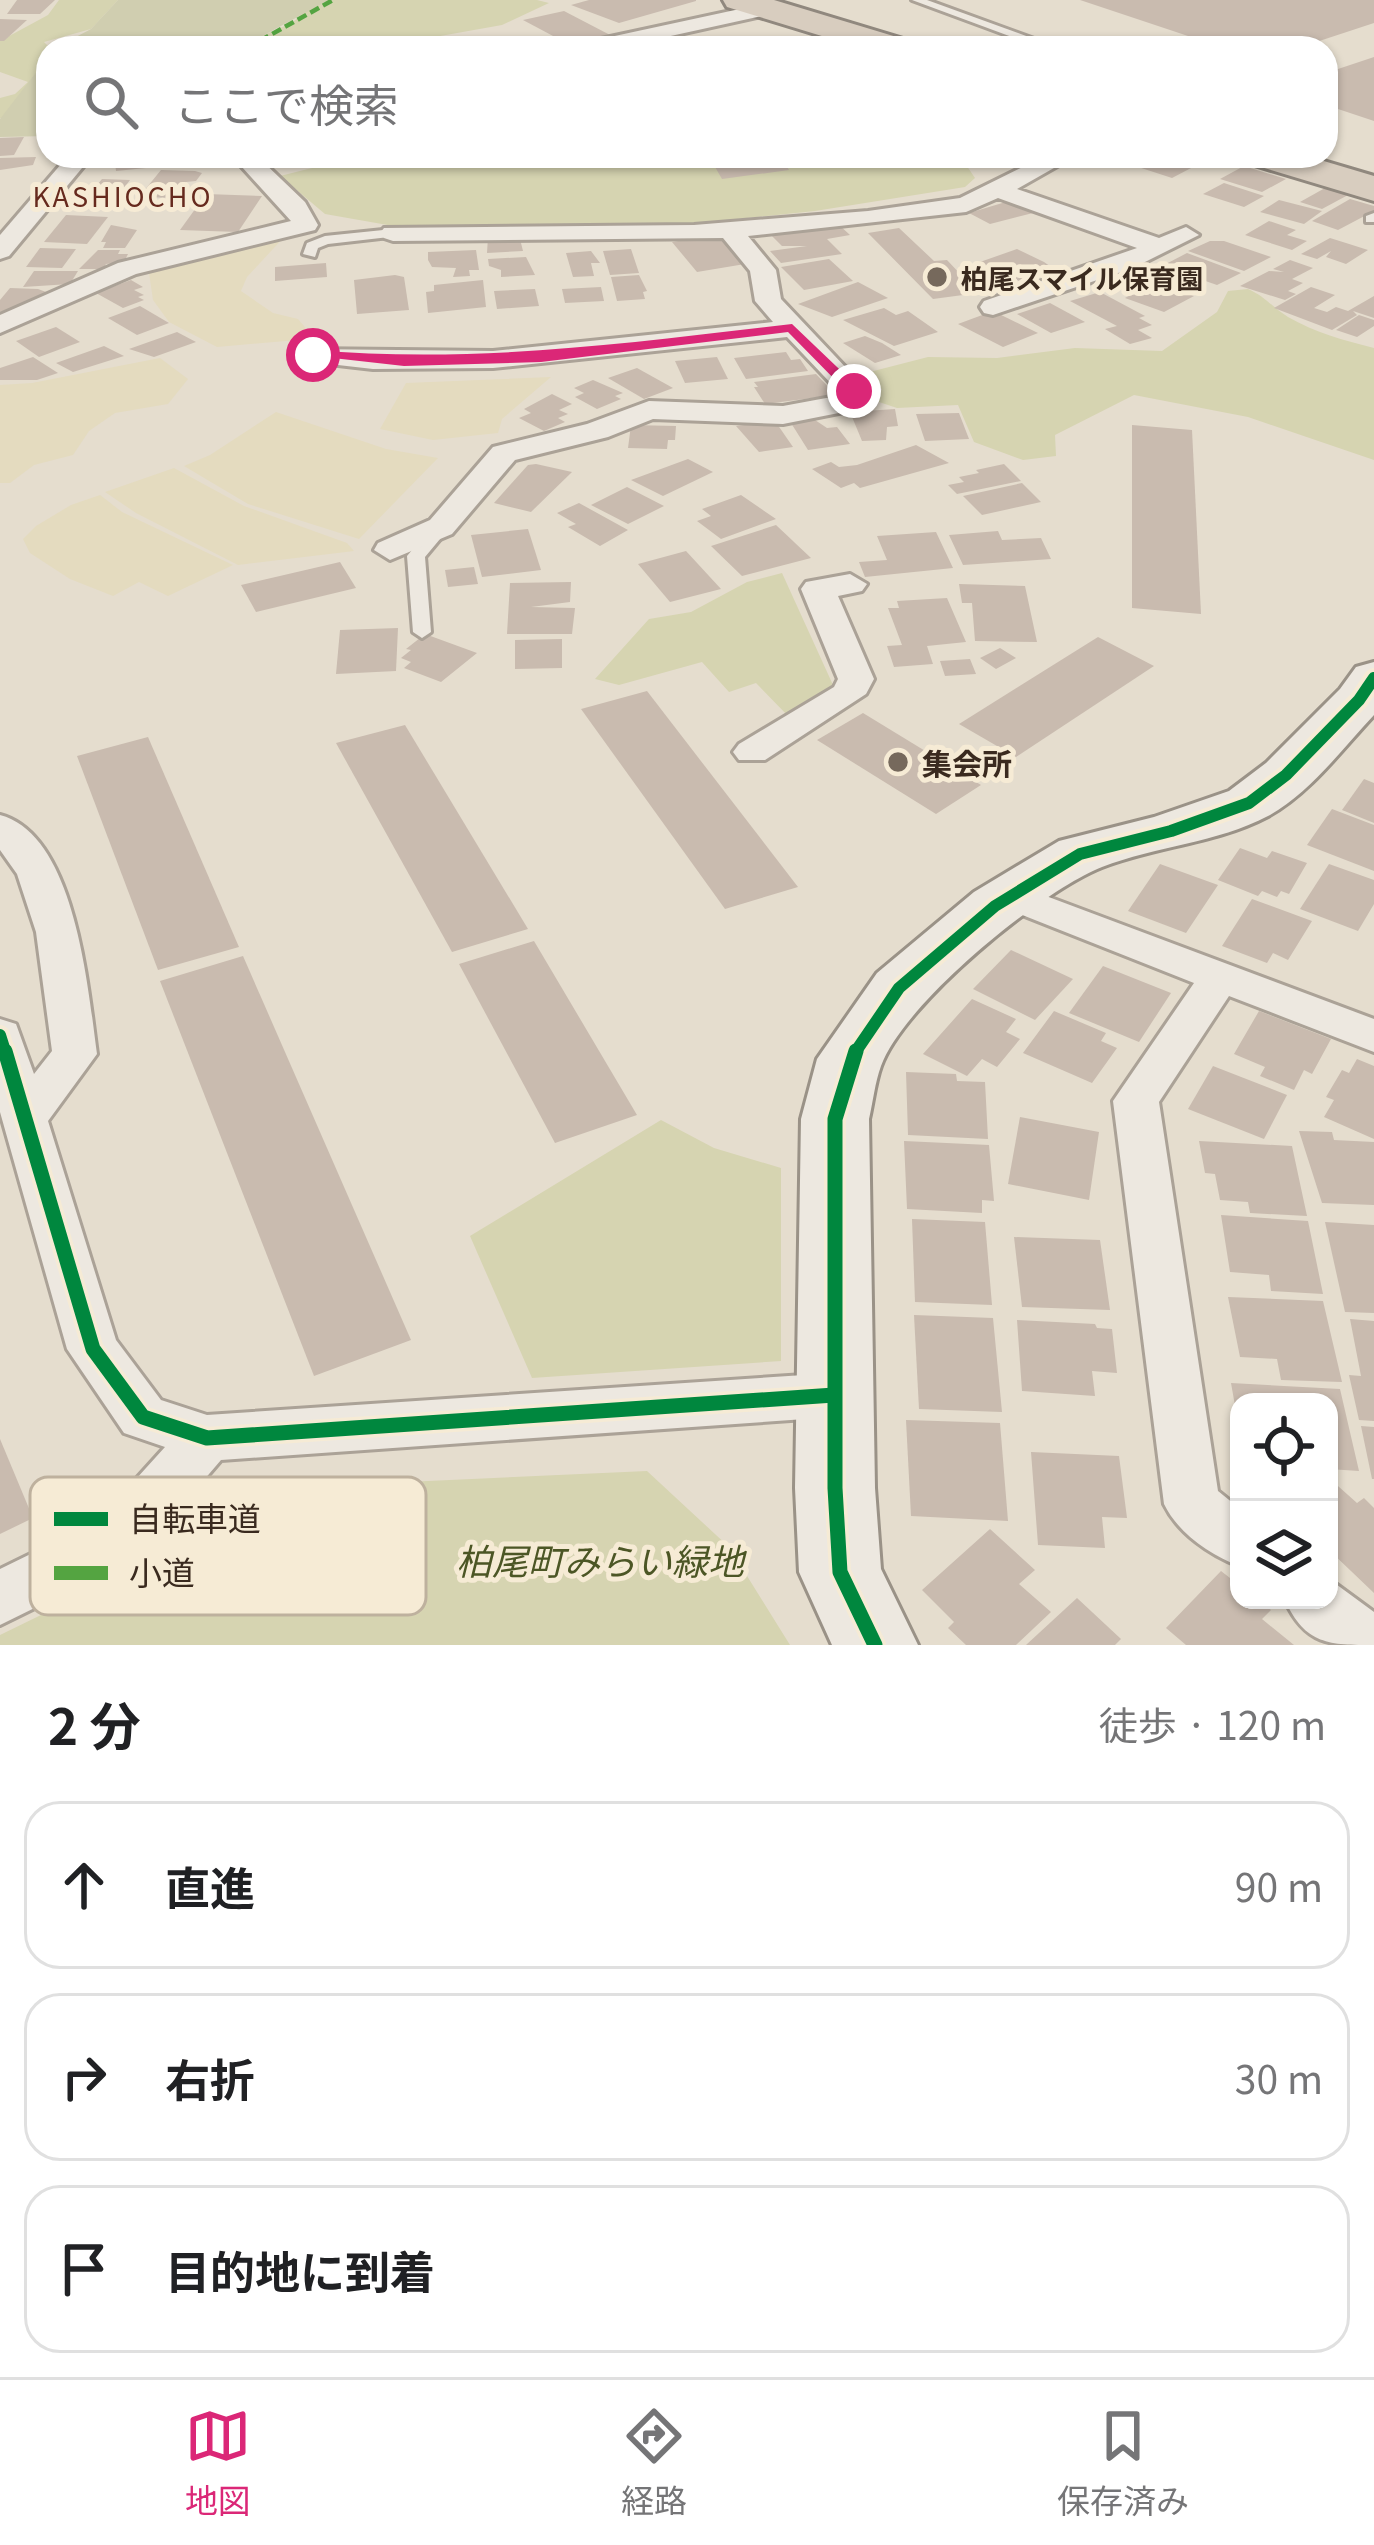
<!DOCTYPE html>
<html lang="ja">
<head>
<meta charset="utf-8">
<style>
	:root { --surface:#fff; --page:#f2f2f2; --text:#202124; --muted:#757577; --line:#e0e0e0; --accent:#db2777 }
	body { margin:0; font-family:Georgia,"Noto Sans JP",serif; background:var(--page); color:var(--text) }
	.controls { position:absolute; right:36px; bottom:36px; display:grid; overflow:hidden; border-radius:24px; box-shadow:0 3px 9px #0004 }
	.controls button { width:108px; height:108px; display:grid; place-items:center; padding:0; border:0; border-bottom:3px solid var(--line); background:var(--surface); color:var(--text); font:60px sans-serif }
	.stop { position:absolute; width:36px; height:36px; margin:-27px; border:9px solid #db2777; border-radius:50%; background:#fff }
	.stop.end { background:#db2777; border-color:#fff; box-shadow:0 3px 12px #0008 }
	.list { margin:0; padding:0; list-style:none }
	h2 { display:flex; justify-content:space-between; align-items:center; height:156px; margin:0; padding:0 48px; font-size:51px }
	h2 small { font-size:39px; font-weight:400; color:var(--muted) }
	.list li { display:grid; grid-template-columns:78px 1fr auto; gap:36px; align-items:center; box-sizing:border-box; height:168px; margin:0 24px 24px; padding:0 24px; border:3px solid var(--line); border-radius:36px }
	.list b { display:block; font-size:45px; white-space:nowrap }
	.list em { font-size:39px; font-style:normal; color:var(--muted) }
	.icon { flex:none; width:66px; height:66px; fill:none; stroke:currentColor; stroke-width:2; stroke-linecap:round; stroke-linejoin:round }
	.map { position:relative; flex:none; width:1374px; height:1645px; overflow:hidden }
	.search { position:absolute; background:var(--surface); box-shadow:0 3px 9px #0004; left:36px; right:36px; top:36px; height:132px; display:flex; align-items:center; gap:30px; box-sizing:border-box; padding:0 42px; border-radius:36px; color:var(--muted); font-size:45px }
	.sheet { height:732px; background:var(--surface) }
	nav { display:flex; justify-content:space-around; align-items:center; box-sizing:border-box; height:168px; border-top:3px solid var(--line); background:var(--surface); font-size:33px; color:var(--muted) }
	nav a { display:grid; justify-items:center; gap:6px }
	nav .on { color:var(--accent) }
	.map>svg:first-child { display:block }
	.farmland { fill:#e4dbbf }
	.green { fill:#d6d4b1 }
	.cemetery { fill:#d0ceb0 }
	.building { fill:#c9bbaf }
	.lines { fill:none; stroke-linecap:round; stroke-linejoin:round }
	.lane-casing { stroke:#aba297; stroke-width:6 }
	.street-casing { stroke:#aba297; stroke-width:6 }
	.secondary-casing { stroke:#9a9287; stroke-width:6 }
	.highway-casing { stroke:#90887e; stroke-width:6 }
	.lane { fill:#ede8e0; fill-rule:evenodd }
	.street { fill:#ede8e0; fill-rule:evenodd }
	.secondary { fill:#ede8e0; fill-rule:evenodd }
	.highway { fill:#d8cdbf; fill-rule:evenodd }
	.quiet { stroke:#54a441; stroke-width:4.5; stroke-dasharray:10 4.5; stroke-linecap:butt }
	.cycleway-far1-casing { stroke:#f6ebd5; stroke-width:20 }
	.cycleway-casing { stroke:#f6ebd5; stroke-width:22 }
	.cycleway-far1 { stroke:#00873e; stroke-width:12 }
	.cycleway { stroke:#00873e; stroke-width:15 }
	.route { fill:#db2777 }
	.poi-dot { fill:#76695c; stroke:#f6ebd5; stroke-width:4.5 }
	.labels { text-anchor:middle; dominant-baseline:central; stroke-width:10; stroke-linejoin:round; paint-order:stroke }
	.far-neighbourhood-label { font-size:27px; letter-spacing:3px; fill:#662a1e; stroke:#f6ebd5 }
	.far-poi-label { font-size:27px; font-weight:bold; fill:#3a2a1f; stroke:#f6ebd5; text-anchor:start }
	.poi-label { font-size:30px; font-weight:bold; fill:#3a2a1f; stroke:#f6ebd5; text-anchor:start }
	.near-park-label { font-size:36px; font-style:italic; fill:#4c5625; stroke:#f6ebd5 }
	.key { fill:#f6ebd5; stroke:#beb19e; stroke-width:3 }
	.key-label { font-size:33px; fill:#3a2a1f }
</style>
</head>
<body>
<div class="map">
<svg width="1374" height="1645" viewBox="0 0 1374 1645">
	<rect width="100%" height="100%" fill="#e5ddce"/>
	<g class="farmland">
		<path d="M286,235L247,277L241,291L273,313L298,319L310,333L297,340L217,347L169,322L153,300L148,266Z"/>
		<path d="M160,358L188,379L168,404L115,413L89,431L73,455L34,465L10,483H0V385L32,383Z"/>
		<path d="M551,377L502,419L498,433L433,440L380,429L406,383Z"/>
		<path d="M276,412L386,449L438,458L359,539L248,504L184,466L210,455Z"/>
		<path d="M174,468L244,506L347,543L354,551L238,565L136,513L105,492Z"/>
		<path d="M100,495L122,512L233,565L168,596L139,582L113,596L70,579L30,553L23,539L36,526L71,505Z"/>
	</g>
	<g class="green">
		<path d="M59,0H118L91,29L44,42L50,48L24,117L0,118V98L15,94L28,82L0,72V41L48,15Z"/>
		<path d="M318,0H537L549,3L502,25L373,48H233L292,23Z"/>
		<path d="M360,156H960L975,178L965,187L815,211L670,226L399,227L325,214L280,176Z"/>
		<path d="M1248,289C1266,297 1273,308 1288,317C1316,333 1343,340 1374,348V460L1248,417L1134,395L1055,435L1056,456L1023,460L974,442L958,405L897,408L876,401L882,389L858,375L928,357L997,358L1075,348L1162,351L1217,312L1228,291Z"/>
		<path d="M782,573L833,685L790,718L756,683L729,692L702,662L619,685L595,679L649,619L691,612L747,582Z"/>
		<path d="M661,1120L714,1148L781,1168V1361L532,1378L470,1236Z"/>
		<path d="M647,1471L729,1547L790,1645H0V1635L166,1554L275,1488Z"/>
	</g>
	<g class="cemetery">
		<path d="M118,0H329L240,48H55L91,29Z"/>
		<path d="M48,57V136L0,137V119Z"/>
	</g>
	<g class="building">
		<path d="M17,0H55L40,14H7Z"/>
		<path d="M589,0H696V1L619,23L571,5Z"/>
		<path d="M1080,0H1374V23L1298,48H1224Z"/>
		<path d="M564,11L612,36L570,45L523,20Z"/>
		<path d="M0,19L27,20L4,41H0Z"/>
		<path d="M1374,57V121L1326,105V73Z"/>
		<path d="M24,137L14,155L0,156V138Z"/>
		<path d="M114,156H155L156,167L116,171Z"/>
		<path d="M721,156L781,158L789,170L722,179L711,160Z"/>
		<path d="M1151,156H1214L1172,178L1132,165Z"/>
		<path d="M36,157L33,165L0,170V158Z"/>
		<path d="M1244,166L1286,179L1262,192L1220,179Z"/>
		<path d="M161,170L195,171L202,173L196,181L186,182L177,198L139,197Z"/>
		<path d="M102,179L130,180L111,205L70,204L81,190H93Z"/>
		<path d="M1224,183L1264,196L1244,207L1203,194Z"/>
		<path d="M1325,188L1348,195L1322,209L1300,202Z"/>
		<path d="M206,194L262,196L238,232L180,230Z"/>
		<path d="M1350,199L1374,206V211L1338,230L1312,221Z"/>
		<path d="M1279,200L1322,211L1304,224L1260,212Z"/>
		<path d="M1009,201L1033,213L990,224L969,213Z"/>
		<path d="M66,215L108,217L87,244L44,242Z"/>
		<path d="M1269,221L1296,230L1287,235L1307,241L1292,250L1245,235Z"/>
		<path d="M838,224L850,235L827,239L842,254L781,263L770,251L807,246H782L768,232Z"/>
		<path d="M111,225L137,230L125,248H103L106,242H101Z"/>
		<path d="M899,228L934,261L947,260L978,293L933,299L868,233Z"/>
		<path d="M519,235L523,251L487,253L488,237Z"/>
		<path d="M718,235L745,264L697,272L672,242Z"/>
		<path d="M1330,238L1346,243L1368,250L1346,264L1326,257L1331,251L1317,259L1301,254Z"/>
		<path d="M1210,241H1224L1271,257L1244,271L1188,251Z"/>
		<path d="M40,248L76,249L62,268L26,267Z"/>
		<path d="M631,249L639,273L610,275L603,251Z"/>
		<path d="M1017,249L1044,262L1054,269L1021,282L980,262Z"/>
		<path d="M98,250H120L118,254H128L124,262L106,264L103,269H79Z"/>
		<path d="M476,250L479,270H469L470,276L453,277L456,268L432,267L428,260V252Z"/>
		<path d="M591,251L600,263H591L594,276L573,277L566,253Z"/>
		<path d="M1187,253L1241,273L1217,285L1162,266Z"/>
		<path d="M526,257L535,275L501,277V270L489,266L488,259Z"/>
		<path d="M829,259L853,281L804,290L781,267Z"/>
		<path d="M1290,260L1313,268L1292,279L1303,283L1288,291L1296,294L1285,300L1240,286L1269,271L1284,272L1273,269Z"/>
		<path d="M326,263L327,277L275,281V267Z"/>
		<path d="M34,271H78L70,284L23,287Z"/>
		<path d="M395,275L404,277L409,310L357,314L354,280Z"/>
		<path d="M639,275L647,291L643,292L645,299L617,301L611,277Z"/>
		<path d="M131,280L143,287L134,290L144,295L138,297L144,300L123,308L96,293Z"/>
		<path d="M483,280L486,307L428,313L426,292L434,291V285Z"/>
		<path d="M858,282L888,298L832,317L798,304Z"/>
		<path d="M1155,282L1194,296L1164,312L1125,298Z"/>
		<path d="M601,287L604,301L565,303L562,289Z"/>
		<path d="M1311,287L1335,295L1314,308L1327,312L1336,307L1348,311L1374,296V318L1353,311L1357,315L1332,330L1274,308Z"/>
		<path d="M10,288L38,289L46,292L40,300L0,312V300Z"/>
		<path d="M535,289L539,306L497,309L494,291Z"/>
		<path d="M1100,292L1145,316L1139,318L1152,325L1138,330L1152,338L1130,344L1105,329L1117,326L1070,301Z"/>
		<path d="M1050,303L1085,322L1051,333L1017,314Z"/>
		<path d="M140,306L169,323L137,335L108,318Z"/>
		<path d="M884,308L896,315L908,311L938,332L894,346L843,320Z"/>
		<path d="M993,311L1038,333L1003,347L958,324Z"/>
		<path d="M1359,315L1374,320V326L1357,337L1336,330Z"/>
		<path d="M56,327L80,342L39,357L16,341Z"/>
		<path d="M177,332L196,342L154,357L129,349Z"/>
		<path d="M865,336L882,343L901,355L875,363L843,343Z"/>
		<path d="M104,346L124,356L73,372L56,363Z"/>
		<path d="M786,352L791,360L800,359L808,371L746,379L734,358Z"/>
		<path d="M33,357L58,373L37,380H0V368Z"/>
		<path d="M717,357L728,379L685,383L675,361Z"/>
		<path d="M637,368L673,388L644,399L608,378Z"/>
		<path d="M816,374L836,395L765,404L754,387H758L754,382Z"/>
		<path d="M593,380L623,393L615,396L621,399L597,409L575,397L584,393L574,388Z"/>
		<path d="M552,394L572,404L559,410L568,414L558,418L565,422L544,431L519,418L531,413L524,409Z"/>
		<path d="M895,409L898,426L887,427L886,440L862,441L850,412Z"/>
		<path d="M959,413L969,439L925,441L916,414Z"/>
		<path d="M815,420L827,428L837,427L850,444L808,450L791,423Z"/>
		<path d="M775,421L793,447L759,452L736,426Z"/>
		<path d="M631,425L676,426L675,440H668L667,449L628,448Z"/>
		<path d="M1132,425L1192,430L1201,614L1132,608Z"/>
		<path d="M916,445L949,463L860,488L854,483L841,488L812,469L831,462L839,467L857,465Z"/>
		<path d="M688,459L713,472L663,496L631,480Z"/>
		<path d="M536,464L572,472L531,512L494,503L528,465Z"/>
		<path d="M1004,464L1021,481L957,494L948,485L964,482L959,477L979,473L976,470Z"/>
		<path d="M1022,483L1041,502L982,515L963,496Z"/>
		<path d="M627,487L664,506L628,524L591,505Z"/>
		<path d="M741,495L776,519L721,539L697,521L711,516L702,509Z"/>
		<path d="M579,503L628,530L600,546L568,527L576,524L557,513Z"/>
		<path d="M776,525L811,558L742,576L711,546Z"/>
		<path d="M528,529L541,570L482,577L471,535Z"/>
		<path d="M998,531L1002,540L1041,538L1051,559L963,565L949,535Z"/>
		<path d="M936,532L953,568L865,577L859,562L887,560L877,536Z"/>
		<path d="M686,551L721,589L670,602L638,564Z"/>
		<path d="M340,562L356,588L256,612L241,585Z"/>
		<path d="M474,567L478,584L448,587L445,570Z"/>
		<path d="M571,582L570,602L531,607L575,608L572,634H507L510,583Z"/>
		<path d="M959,584L1025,586L1037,642L975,641L972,603H962Z"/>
		<path d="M947,598L966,642L927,646L933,664L894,667L887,646L902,645L888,608H899L897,601Z"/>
		<path d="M398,628L396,671L336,674L340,630Z"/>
		<path d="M425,634L477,653L441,682L404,668L411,662L401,658L411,650L406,649Z"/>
		<path d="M1098,637L1154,666L1016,757L959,724Z"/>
		<path d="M562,639V668L515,669V640Z"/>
		<path d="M1000,648L1016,658L996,669L980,658Z"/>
		<path d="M970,659L976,674L945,676L940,661Z"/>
		<path d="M647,691L798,887L725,909L581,709Z"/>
		<path d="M863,713L981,785L936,814L817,740Z"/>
		<path d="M405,725L528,929L452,952L336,743Z"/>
		<path d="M148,737L239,947L158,970L77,756Z"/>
		<path d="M1364,779L1374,783V823L1342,810Z"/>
		<path d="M1332,809L1374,825V871L1307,845Z"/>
		<path d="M1240,848L1267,858L1272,851L1307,863L1289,894L1281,891L1277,897L1262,891L1258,896L1218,880Z"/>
		<path d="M1160,864L1218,885L1186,933L1128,911Z"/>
		<path d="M1329,864L1374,880V904L1358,931L1300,909Z"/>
		<path d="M1252,899L1312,921L1288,960L1273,953L1267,963L1222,946Z"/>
		<path d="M534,941L637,1115L555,1143L459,964Z"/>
		<path d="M1011,950L1073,979L1035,1020L973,989Z"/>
		<path d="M243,956L411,1340L314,1376L160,981Z"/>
		<path d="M1103,966L1171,993L1139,1042L1069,1013Z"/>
		<path d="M972,999L1016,1019L1006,1032L1020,1039L997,1067L982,1059L967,1076L923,1054Z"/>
		<path d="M1054,1011L1106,1033L1101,1041L1117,1048L1092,1083L1023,1053Z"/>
		<path d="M1259,1011L1331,1039L1312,1074L1304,1070L1294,1090L1260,1076L1265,1067L1234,1054Z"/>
		<path d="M1357,1059L1374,1066V1139L1324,1117L1334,1100L1326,1097L1342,1070L1349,1073Z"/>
		<path d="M1213,1066L1287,1095L1264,1139L1188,1109Z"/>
		<path d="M906,1072L956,1074L957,1081L985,1082L988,1139L908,1135Z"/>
		<path d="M1020,1117L1099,1132L1089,1200L1008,1184Z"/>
		<path d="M1299,1131L1332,1132L1334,1140L1374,1142V1205L1322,1203Z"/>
		<path d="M904,1141L989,1145L994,1201L982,1200V1213L907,1209Z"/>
		<path d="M1199,1141L1292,1146L1307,1216L1250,1213L1248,1202L1220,1200L1215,1174L1205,1173Z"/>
		<path d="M1221,1215L1308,1221L1323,1294L1271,1291L1269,1275L1230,1272Z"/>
		<path d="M912,1219L985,1222L992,1305L915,1302Z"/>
		<path d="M1325,1222L1374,1225V1313L1345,1312Z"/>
		<path d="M1014,1237L1100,1240L1110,1310L1022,1307Z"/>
		<path d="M1228,1297L1323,1301L1342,1382L1281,1380L1277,1359L1240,1357Z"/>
		<path d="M914,1315L993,1318L1002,1412L919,1409Z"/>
		<path d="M1350,1319L1374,1321V1421L1359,1420L1349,1375L1361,1376Z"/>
		<path d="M1017,1320L1095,1324L1097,1328L1112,1329L1117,1373L1092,1371L1095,1396L1022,1391Z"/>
		<path d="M1231,1383L1340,1389L1359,1471L1329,1469V1402H1239L1237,1417Z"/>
		<path d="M906,1420L1000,1423L1008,1521L911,1516Z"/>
		<path d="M1361,1426L1374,1427V1479H1372Z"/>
		<path d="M0,1439L33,1518L0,1534Z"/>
		<path d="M1031,1452L1119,1456L1127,1518L1102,1517L1105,1548L1038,1545Z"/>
		<path d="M1329,1478L1357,1503L1364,1498L1374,1508V1593L1329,1550Z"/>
		<path d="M990,1529L1035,1570L1019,1584L1051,1612L1016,1645H966L948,1628L954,1622L922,1590Z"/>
		<path d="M1221,1571L1239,1585V1600H1258L1271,1610L1262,1619L1294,1645H1186L1166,1628Z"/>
		<path d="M1077,1598L1121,1639L1115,1645H1026Z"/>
	</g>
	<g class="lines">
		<defs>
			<g id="lane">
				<path d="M912,0H927L1059,48H1042Z"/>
				<path d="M1374,213V222H1366V216Z"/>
				<path d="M393,229L398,230V236L328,244L318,248L315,257L303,254L307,243L325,236Z"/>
				<path d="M441,522L450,527L425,557L431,632L422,638L413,632L407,556L435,523Z"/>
			</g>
			<g id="street">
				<path d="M768,3L775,5V13L616,48H577L587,42Z"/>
				<path d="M68,156H92L9,256L0,259V235Z"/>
				<path d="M232,156H257L305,202L318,225L315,230L136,274L0,333V315L118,263L291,221Z"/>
				<path d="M1045,156H1075L1017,189L1159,238L1186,227L1199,235L1133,268L993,315L984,313L980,307L984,301L1137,248L998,198L966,212L748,236L776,270L781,299L868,391L859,409L783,424L653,419L608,437L515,460L452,534L390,560L374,550L378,543L430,520L493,447L587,424L649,401L783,406L837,396L839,392L787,337L493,368L373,369L303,361L299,355L303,349L493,351L773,322L755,301L750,271L723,238L393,241L384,238L380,233L384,228L694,225L868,211L960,198Z"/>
				<path d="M850,574L867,584L862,591L838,596L874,679L866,694L765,760H739L733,752L739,744L834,687L838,679L801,589L806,582Z"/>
				<path d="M0,815C76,835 88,990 97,1054L48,1121L116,1340L161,1400L207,1415L834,1373L853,1379L860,1395L853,1411L834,1417L221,1460L138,1557L0,1625V1569L98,1521L165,1447L124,1433L67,1349L0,1112V1019L16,1024L34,1074L52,1051L36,932L17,874L0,850Z"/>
				<path d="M1011,883L1374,1019V1052L1229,996L1159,1102L1218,1491L1239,1508V1566C1210,1555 1178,1533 1164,1504L1113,1101L1194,983L997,905L991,896L997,887Z"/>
				<path d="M1329,1579L1374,1612V1645C1330,1645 1305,1645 1285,1600H1329Z"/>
			</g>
			<path id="secondary" d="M1374,662V715C1342,749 1310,793 1268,816C1217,843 1156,846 1102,867C1041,891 904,1003 881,1066C875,1082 873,1102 869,1119L875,1488L881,1569L918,1645H832L799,1572L795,1488L801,1119L817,1059L877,973L974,892L1059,841L1154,817L1229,791L1266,763L1340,689L1356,667Z"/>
			<g id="highway">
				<path d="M723,0H774L910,41L915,48H861L727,7Z"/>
				<path d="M1245,156H1307L1374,176V201L1251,164Z"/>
			</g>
		</defs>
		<use href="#lane" class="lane-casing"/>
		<use href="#street" class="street-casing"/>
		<use href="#secondary" class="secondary-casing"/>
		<use href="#highway" class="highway-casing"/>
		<use href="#lane" class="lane"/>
		<use href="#street" class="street"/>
		<use href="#secondary" class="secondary"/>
		<use href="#highway" class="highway"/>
		<path class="quiet" d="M247,48L333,0"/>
		<defs>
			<g id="cycleway-far1">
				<path d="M0,1035L6,1054"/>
				<path d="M854,1054L899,988L995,906L1080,854L1171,831L1249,803L1286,775L1359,700L1374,678"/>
			</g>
			<g id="cycleway">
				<path d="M5,1051L93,1349L143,1417L207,1438L834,1395"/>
				<path d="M856,1051L835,1119V1488L840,1572L875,1645"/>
			</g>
		</defs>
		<use href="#cycleway-far1" class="cycleway-far1-casing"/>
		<use href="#cycleway" class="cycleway-casing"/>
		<use href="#cycleway-far1" class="cycleway-far1"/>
		<use href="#cycleway" class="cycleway"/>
	</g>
	<path class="route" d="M792,324L859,388V394H849L788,332L541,362L404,366L306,355L313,350C477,364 629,343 792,324Z"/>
	<g class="poi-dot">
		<circle cx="937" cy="277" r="12"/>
		<circle cx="898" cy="762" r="12"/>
	</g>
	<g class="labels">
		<g class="far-neighbourhood-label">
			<text x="123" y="195">KASHIOCHO</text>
		</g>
		<g class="far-poi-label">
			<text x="961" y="277">柏尾スマイル保育園</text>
		</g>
		<g class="poi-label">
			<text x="922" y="762">集会所</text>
		</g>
		<g class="near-park-label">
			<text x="600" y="1559">柏尾町みらい緑地</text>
		</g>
	</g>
	<rect x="30" y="1477" width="396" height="138" rx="18" class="key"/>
	<rect x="54" y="1512" width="54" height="14" fill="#00873e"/>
	<rect x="54" y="1566" width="54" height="14" fill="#54a441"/>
	<g class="key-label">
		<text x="129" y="1531">自転車道</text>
		<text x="129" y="1585">小道</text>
	</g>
</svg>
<div class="controls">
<button><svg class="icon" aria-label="locate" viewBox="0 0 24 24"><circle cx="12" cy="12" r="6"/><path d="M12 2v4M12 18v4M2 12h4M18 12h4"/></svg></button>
<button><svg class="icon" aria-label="layers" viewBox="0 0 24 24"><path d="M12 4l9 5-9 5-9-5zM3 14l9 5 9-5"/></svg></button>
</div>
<div class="stop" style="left:313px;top:355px"></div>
<div class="stop end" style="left:854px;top:391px"></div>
<div class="search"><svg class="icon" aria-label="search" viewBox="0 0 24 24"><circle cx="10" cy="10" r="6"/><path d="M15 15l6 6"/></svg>ここで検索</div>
</div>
<section class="sheet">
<h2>2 分<small>徒歩 · 120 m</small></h2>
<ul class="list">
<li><svg class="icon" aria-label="ahead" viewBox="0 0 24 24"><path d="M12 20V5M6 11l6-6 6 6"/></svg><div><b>直進</b></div><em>90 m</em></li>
<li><svg class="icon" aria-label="right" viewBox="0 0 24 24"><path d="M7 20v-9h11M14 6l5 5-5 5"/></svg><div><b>右折</b></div><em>30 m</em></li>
<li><svg class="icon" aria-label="arrive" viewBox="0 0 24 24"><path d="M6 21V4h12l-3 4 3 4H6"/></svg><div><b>目的地に到着</b></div></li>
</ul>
</section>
<nav>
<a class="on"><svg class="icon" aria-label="map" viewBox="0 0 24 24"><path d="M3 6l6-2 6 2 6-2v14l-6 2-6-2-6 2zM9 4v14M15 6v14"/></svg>地図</a>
<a><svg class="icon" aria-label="directions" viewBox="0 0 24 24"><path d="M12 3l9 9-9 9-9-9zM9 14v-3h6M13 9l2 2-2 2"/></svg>経路</a>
<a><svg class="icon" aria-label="saved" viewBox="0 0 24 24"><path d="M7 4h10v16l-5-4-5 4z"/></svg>保存済み</a>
</nav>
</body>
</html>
